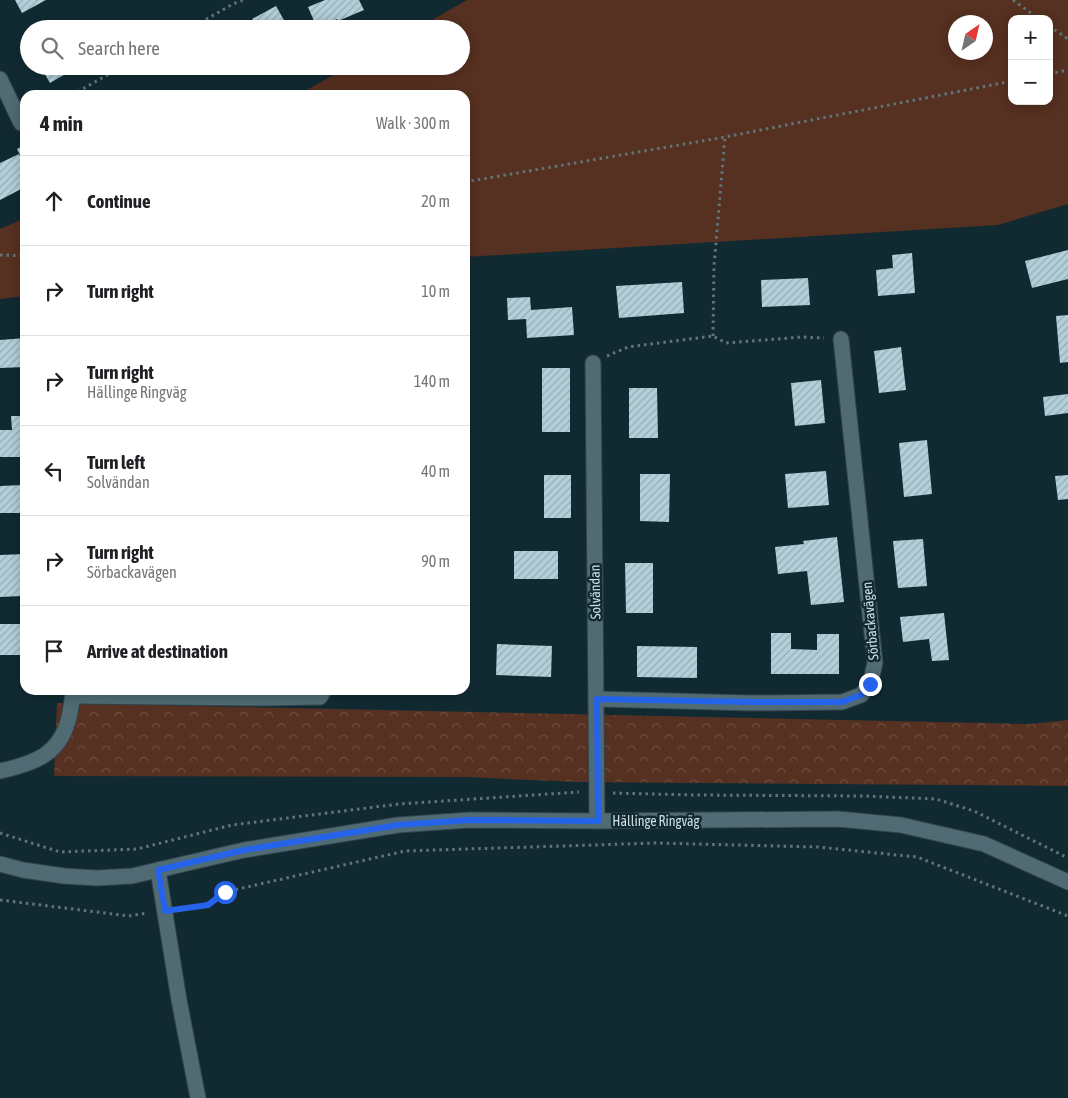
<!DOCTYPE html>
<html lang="en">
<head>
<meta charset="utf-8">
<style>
	:root { --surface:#fff; --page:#f6f6f6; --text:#202124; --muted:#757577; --line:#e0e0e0 }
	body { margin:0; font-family:"Asap Condensed",sans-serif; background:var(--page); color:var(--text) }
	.controls { position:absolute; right:15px; top:15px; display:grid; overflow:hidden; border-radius:10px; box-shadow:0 2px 12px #0003 }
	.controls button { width:45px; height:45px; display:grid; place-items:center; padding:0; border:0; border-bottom:1px solid var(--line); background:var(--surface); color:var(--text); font:25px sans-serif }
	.compass { position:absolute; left:948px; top:15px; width:45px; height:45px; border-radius:50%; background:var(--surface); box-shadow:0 2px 12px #0003; rotate:34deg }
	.stop { position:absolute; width:15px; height:15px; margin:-11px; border:4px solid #2563eb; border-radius:50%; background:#fff }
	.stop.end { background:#2563eb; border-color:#fff; box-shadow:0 1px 5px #0008 }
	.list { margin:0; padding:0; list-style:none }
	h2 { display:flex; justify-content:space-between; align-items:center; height:65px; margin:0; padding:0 20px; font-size:21px }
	h2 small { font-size:16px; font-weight:400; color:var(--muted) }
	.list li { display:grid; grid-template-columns:32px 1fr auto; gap:15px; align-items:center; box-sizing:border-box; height:90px; padding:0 20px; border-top:1px solid var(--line) }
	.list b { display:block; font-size:19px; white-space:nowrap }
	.list p { margin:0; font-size:16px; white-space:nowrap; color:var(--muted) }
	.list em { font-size:16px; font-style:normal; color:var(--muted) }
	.icon { flex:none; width:28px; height:28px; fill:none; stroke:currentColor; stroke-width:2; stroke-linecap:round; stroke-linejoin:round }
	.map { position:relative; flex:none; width:1068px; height:1098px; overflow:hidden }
	.search { position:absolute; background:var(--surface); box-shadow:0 2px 12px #0003; left:20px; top:20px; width:450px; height:55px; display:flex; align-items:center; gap:12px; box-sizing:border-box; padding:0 18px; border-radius:28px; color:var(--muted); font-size:19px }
	.panel { position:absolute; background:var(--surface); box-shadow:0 2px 12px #0003; left:20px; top:90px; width:450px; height:605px; border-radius:15px }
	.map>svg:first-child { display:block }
	.forest { fill:url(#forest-crowns) }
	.green { fill:#563020; fill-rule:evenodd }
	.building { fill:url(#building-hatch) }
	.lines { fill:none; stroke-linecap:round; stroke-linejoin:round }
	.minor-casing { stroke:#32434a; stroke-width:17 }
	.path { stroke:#60757b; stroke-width:3; stroke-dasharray:2.5 4; stroke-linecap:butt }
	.minor { stroke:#506b74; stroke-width:15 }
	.route { stroke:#2563eb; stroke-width:6 }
	.labels { text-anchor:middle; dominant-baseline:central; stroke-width:5; stroke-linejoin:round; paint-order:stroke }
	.street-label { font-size:14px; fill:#cfdee3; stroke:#112a32 }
</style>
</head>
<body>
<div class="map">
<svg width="1068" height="1098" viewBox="0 0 1068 1098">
	<defs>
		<pattern id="forest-crowns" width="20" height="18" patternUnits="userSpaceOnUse" patternTransform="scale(1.25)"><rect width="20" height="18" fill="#563020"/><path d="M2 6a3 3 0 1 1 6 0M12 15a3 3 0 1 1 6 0" fill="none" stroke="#6d4e40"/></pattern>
		<pattern id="building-hatch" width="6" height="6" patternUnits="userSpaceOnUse" patternTransform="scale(1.25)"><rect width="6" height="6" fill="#b2cfda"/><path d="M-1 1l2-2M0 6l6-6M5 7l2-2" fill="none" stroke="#95acb4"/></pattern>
	</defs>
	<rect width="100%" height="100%" fill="#112a32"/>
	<path class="forest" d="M57,703L1030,724L1068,720V786L579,782L465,777L54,776Z"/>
	<g class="green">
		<path d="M467,0H1068V204L998,225L465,257V95H298L349,66H461V29H416ZM1012,19H1049V101H1012ZM956,22H986V52H956Z"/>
		<path d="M25,218V296L0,299V229Z"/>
	</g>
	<g class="building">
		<path d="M15,0H46L22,13Z"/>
		<path d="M325,0H359L364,10L338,21L337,19L317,28L308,7Z"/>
		<path d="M276,6L289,29H241L254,21L252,19Z"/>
		<path d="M40,66H79L50,83Z"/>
		<path d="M25,145V165L17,149Z"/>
		<path d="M19,154L25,167V187L0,200V163Z"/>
		<path d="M1068,250V279L1032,288L1025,261Z"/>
		<path d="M912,253L915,293L878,296L876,270L893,268L892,255Z"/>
		<path d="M808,278L810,305L762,307L761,280Z"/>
		<path d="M682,282L684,313L619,318L616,286Z"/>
		<path d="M530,297L531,310L572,307L574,335L527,338L526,319L508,320L507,298Z"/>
		<path d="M1068,315V362L1060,363L1056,316Z"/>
		<path d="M25,338V367L0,368V340Z"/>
		<path d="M901,347L906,390L879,393L874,351Z"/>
		<rect x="542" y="368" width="28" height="64"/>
		<path d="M821,380L825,423L795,426L791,383Z"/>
		<path d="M629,388H657L658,438H629Z"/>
		<path d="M1068,394V413L1045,416L1043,397Z"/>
		<path d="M11,416H25V457H0V430H12Z"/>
		<path d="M927,440L932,494L904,497L899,443Z"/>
		<path d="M826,471L829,505L788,508L785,474Z"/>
		<path d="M640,474H670L669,522L640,521Z"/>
		<rect x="544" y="475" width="27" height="43"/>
		<path d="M1068,475V499L1058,500L1055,476Z"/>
		<path d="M22,485V513H0V486Z"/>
		<path d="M837,537L844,602L811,605L807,571L778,574L775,547L804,544L803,541Z"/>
		<path d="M923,539L927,586L898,588L893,541Z"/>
		<rect x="514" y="551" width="44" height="28"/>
		<path d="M25,554V583H22V596L0,597V555Z"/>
		<path d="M625,563H653V613H626Z"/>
		<path d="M944,613L949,660L932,661L929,639L903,642L900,617Z"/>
		<rect x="0" y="624" width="25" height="31"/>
		<path d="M771,633H791V649L817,650V634H839V674H771Z"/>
		<path d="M497,644L552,646L551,677L496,675Z"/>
		<path d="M637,646L697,647V678L637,677Z"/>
	</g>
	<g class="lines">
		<defs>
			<g id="minor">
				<path d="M0,79L21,123"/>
				<path d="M593,363L597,821"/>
				<path d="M73,696L261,698L320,697L324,690"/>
				<path d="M597,699L751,703L842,702L861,695L870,684L875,663L841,339"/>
				<path d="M0,771C36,763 62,754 70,713C71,705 73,698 73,690"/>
				<path d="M0,864L23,870L64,876L97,878L132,876L244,850L398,825L469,820L597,821L838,819L901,825L984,844L1068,882"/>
				<path d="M158,870L179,1000L198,1098"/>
			</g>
		</defs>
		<use href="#minor" class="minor-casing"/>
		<g class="path">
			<path d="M1013,0L1039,19"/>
			<path d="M1049,26L1068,39"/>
			<path d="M189,29L233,4L243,0"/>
			<path d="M1049,74L1068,70"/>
			<path d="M72,95L123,66"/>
			<path d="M465,182L725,137L1012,81"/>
			<path d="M0,255L25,256"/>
			<path d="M713,336L714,266L725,137"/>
			<path d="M607,356L628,347L713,336L726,343L802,337L824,338"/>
			<path d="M613,793L693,795L864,796L936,799L974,811L1068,858"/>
			<path d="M0,833L60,852L137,849L232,825L399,804L579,792"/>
			<path d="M0,900L129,916L148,913"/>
			<path d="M182,908L208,905L225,892L405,851L656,843L818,847L917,857L1068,916"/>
		</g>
		<use href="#minor" class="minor"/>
	</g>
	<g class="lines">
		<path class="route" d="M225,892L208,905L165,911L158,870L244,850L398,825L469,820L598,821L597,699L751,702H842L861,695L870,684"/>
	</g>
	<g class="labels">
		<g class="street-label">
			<text transform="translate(595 592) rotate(-91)">Solvändan</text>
			<text transform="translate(870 621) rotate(-95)">Sörbackavägen</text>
			<text x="656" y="821">Hällinge Ringväg</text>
		</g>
	</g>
</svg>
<div class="controls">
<button>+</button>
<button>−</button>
</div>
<svg class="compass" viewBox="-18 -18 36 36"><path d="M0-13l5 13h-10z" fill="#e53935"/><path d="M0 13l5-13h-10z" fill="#757577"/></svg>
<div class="stop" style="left:225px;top:892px"></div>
<div class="stop end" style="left:870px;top:684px"></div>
<div class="search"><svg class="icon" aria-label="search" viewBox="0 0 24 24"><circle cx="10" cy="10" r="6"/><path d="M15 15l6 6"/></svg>Search here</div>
<section class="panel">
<h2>4 min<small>Walk · 300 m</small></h2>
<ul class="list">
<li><svg class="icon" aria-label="ahead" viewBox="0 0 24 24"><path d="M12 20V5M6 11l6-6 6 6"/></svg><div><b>Continue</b></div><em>20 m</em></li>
<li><svg class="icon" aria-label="right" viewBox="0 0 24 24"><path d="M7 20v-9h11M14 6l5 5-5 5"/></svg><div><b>Turn right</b></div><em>10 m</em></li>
<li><svg class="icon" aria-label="right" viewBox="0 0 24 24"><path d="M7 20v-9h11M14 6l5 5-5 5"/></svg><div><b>Turn right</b><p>Hällinge Ringväg</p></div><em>140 m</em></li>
<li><svg class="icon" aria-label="left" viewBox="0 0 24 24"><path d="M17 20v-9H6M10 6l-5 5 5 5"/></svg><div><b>Turn left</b><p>Solvändan</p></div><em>40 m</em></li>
<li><svg class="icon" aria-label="right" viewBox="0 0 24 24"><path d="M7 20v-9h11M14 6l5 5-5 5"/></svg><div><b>Turn right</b><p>Sörbackavägen</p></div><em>90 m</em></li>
<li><svg class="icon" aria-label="arrive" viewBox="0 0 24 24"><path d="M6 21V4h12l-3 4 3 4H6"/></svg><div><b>Arrive at destination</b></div></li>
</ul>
</section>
</div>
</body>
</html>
